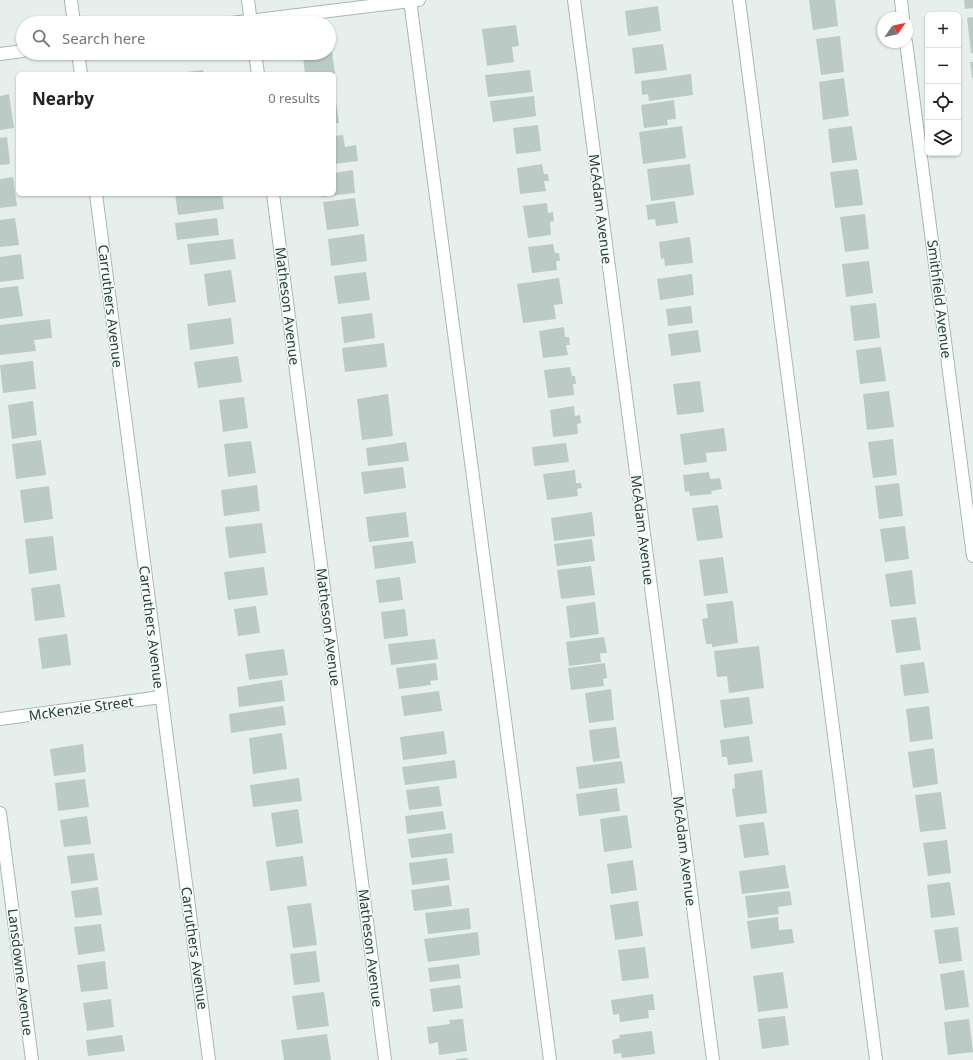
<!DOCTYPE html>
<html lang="en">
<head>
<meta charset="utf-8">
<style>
	:root { --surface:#fff; --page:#f6f6f6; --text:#222; --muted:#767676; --line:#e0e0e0 }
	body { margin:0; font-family:"Noto Sans",sans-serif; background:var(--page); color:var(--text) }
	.controls { position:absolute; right:12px; top:12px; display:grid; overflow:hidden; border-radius:6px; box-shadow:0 1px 3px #0004 }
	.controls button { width:36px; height:36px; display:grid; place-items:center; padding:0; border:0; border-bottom:1px solid var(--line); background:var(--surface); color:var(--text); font:20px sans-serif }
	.compass { position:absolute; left:877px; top:12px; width:36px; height:36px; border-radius:50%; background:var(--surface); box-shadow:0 1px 3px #0004; rotate:56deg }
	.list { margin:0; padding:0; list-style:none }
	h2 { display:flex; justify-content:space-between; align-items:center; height:52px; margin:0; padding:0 16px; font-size:17px }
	h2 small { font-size:13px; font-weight:400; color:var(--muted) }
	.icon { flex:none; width:22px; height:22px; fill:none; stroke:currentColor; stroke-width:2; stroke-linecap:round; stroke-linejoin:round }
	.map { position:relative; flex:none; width:973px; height:1060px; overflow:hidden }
	.search { position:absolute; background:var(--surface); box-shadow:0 1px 3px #0004; left:16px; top:16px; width:320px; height:44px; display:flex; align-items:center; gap:10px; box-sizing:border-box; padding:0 14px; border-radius:22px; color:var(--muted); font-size:15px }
	.panel { position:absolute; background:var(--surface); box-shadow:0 1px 3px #0004; left:16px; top:72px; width:320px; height:124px; border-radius:6px }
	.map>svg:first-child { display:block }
	.building { fill:#bbcac4 }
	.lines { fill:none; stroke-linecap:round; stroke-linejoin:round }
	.service-casing { stroke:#a8b8b2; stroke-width:14 }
	.minor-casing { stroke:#a8b8b2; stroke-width:14 }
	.service { stroke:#fff; stroke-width:12 }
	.minor { stroke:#fff; stroke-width:12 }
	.labels { text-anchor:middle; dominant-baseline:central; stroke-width:3; stroke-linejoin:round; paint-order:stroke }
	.street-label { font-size:14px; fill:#24423a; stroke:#f7fbf9 }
</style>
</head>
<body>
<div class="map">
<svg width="973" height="1060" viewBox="0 0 973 1060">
	<rect width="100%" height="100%" fill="#e6efeb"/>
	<g class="building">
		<path d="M809,0H835L838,26L813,30Z"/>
		<path d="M964,0H973V8L965,9Z"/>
		<path d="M658,6L661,31L628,36L625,11Z"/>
		<path d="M973,17V53H971L967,18Z"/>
		<path d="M516,25L519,46L512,47L514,62L487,66L482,29Z"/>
		<path d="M840,36L844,72L821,75L816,39Z"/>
		<path d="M663,44L667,70L635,74L632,48Z"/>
		<path d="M332,52L335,74H305L303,56Z"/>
		<path d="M970,62H973V78H972Z"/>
		<path d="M203,70L204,74H180V73Z"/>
		<path d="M530,70L533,92L488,97L485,75Z"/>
		<path d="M691,74L693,95L649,101L648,94L642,95L641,81Z"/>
		<path d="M844,78L849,116L823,120L819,82Z"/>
		<path d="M9,94L14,128L0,130V96Z"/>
		<path d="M334,94H335L339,123H334Z"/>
		<path d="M534,96L536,116L493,122L490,101Z"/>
		<path d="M674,100L676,119L667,120L668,125L644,128L641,105Z"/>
		<path d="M538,125L541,151L516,154L513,128Z"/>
		<path d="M682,126L686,158L643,164L639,132Z"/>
		<path d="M852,126L857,160L832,163L828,129Z"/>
		<path d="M343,135L345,147L356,145L358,161L334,164V136Z"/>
		<path d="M7,137L10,164L0,165V138Z"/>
		<path d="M542,164L544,174H548L549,181H544L546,191L520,194L517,168Z"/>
		<path d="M690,164L694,195L651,201L647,169Z"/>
		<path d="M858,169L863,205L835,208L830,172Z"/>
		<path d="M353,170L355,193L322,197V194H334V173Z"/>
		<path d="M13,177L17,206L0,208V179Z"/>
		<path d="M175,194H222L224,209L178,215Z"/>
		<path d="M355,198L359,226L327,230L323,202Z"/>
		<path d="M675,201L678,223L656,226L655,219L648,220L646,205Z"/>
		<path d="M547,203L548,213L553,212L554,221L550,222L551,235L528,238L523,206Z"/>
		<path d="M865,214L869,249L845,252L840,217Z"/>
		<path d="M15,218L19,245L0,247V220Z"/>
		<path d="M217,218L219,235L177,240L175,223Z"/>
		<path d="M364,234L367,261L331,266L328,239Z"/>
		<path d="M690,237L693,263L665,266L664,258L661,259L659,242Z"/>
		<path d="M233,239L236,259L190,265L187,244Z"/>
		<path d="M553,244L555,253H559L560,261H556L557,270L532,273L528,247Z"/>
		<path d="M21,254L24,279L0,282V257Z"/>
		<path d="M869,261L873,293L846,297L842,264Z"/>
		<path d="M231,270L236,302L208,306L204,274Z"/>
		<path d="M366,272L370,300L338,304L334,276Z"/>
		<path d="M692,274L694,295L660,300L657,279Z"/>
		<path d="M559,278L563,304L554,305L556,319L523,323L517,284Z"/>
		<path d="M18,286L23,316L0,319V288Z"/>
		<path d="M876,303L880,338L854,341L850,306Z"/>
		<path d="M691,306L693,323L668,326L666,309Z"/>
		<path d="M372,313L375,338L344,343L341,317Z"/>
		<path d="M231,318L234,344L190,350L187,324Z"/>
		<path d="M50,319L52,338L34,340L36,351L0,355V325Z"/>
		<path d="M564,327L565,337H569L570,345H566L568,355L543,358L539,331Z"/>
		<path d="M698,330L701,352L671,356L668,334Z"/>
		<path d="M384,343L387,367L345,372L342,348Z"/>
		<path d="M881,347L886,381L860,384L856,350Z"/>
		<path d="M238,356L242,382L198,388L194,362Z"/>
		<path d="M33,361L36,389L3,393L0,365Z"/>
		<path d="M570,367L572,376H575L576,384H573L574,395L548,398L544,370Z"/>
		<path d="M700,381L704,412L677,415L673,384Z"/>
		<path d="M889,391L894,427L867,430L863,394Z"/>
		<path d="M388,394L393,436L362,440L357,399Z"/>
		<path d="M244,397L248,428L223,432L219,400Z"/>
		<path d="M33,401L37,435L12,439L8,405Z"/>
		<path d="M574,406L575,416L580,415L581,423L577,424L578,434L553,437L550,410Z"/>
		<path d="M724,428L727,451L706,453L707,462L684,465L680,434Z"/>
		<path d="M893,439L897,475L873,478L868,442Z"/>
		<path d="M41,440L46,475L16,479L12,444Z"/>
		<path d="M251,441L256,473L228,477L224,444Z"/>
		<path d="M406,442L409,461L368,466L366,448Z"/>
		<path d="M566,443L569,462L534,466L532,447Z"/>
		<path d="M403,467L406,488L364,494L361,472Z"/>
		<path d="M575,470L576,483H581L582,488L577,489L578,496L547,500L543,474Z"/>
		<path d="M709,472L710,479L720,478L722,489L711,491L712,494L690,496L689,491L685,492L683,475Z"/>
		<path d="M899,483L903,516L879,519L875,486Z"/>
		<path d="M257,485L260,511L224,516L221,490Z"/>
		<path d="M49,486L53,519L24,523L20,490Z"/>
		<path d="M718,505L723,538L697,541L692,508Z"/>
		<path d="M406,512L409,537L369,542L366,517Z"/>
		<path d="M592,512L595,536L554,541L551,518Z"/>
		<path d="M262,523L266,553L229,558L225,527Z"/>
		<path d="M905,526L909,559L885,562L880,529Z"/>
		<path d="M53,536L57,570L29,574L25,539Z"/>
		<path d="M592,539L595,561L557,566L554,544Z"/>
		<path d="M413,541L416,563L375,569L372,546Z"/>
		<path d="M723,557L728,593L704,596L699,560Z"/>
		<path d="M591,566L595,595L561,599L557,570Z"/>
		<path d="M264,567L268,595L228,600L224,572Z"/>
		<path d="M912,570L916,604L890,607L885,574Z"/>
		<path d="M400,577L403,600L379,603L376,580Z"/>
		<path d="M60,584L65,617L35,621L31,588Z"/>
		<path d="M733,601L738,643L712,647V644H706L702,619L708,618L706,604Z"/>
		<path d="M595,602L599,634L570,638L566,606Z"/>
		<path d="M256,606L260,633L238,636L234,609Z"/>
		<path d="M405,609L408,636L384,639L381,612Z"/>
		<path d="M916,617L921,650L896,653L891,620Z"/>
		<path d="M67,634L71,665L42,669L38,638Z"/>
		<path d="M604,637L607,653H600L601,662L569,666L566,642Z"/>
		<path d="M435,639L438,659L391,665L388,644Z"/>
		<path d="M759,646L764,688L729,693L727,676L717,677L714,651Z"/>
		<path d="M284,649L288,675L249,680L245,654Z"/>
		<path d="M924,662L929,693L904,696L900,665Z"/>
		<path d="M436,663L438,680L430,681L431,685L399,689L396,668Z"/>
		<path d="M605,663L607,678L603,679L604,686L571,690L568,668Z"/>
		<path d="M282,680L285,701L239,707L237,687Z"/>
		<path d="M611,689L614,720L589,723L585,693Z"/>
		<path d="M439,691L442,711L404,716L401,696Z"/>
		<path d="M749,697L753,724L724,728L720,700Z"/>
		<path d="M283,706L286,725L231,733L229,714Z"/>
		<path d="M929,706L933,739L910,742L906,709Z"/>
		<path d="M616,727L620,758L593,762L589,730Z"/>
		<path d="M444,731L447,754L403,760L400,737Z"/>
		<path d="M282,733L287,769L253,774L249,738Z"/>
		<path d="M749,736L753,762L728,765L727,757H722L720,740Z"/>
		<path d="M83,744L86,772L54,776L50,749Z"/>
		<path d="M934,748L938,784L913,788L908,752Z"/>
		<path d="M455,760L457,778L405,785L402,767Z"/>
		<path d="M622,761L625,783L579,789L576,767Z"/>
		<path d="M762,770L767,813L736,817L732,789L735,788L734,774Z"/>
		<path d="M299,778L302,801L253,807L250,785Z"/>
		<path d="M85,779L89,807L58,811L55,783Z"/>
		<path d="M439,786L442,806L409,810L406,790Z"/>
		<path d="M617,788L620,811L579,816L576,794Z"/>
		<path d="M941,792L946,829L920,832L915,795Z"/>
		<path d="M298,809L303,843L276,847L271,813Z"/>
		<path d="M443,811L446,829L407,834L405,816Z"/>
		<path d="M627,815L632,848L604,852L600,819Z"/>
		<path d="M87,816L91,844L64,847L60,820Z"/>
		<path d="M764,822L769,855L744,858L739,825Z"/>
		<path d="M452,833L454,853L411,858L408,839Z"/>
		<path d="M947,840L951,873L928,876L923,843Z"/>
		<path d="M94,853L98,880L71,884L67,856Z"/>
		<path d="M303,856L307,886L270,891L266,861Z"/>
		<path d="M447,858L450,880L412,885L409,863Z"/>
		<path d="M633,860L637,890L611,894L607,864Z"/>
		<path d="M785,865L789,888L742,894L739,871Z"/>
		<path d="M950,882L955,915L931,918L927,885Z"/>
		<path d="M449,885L452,906L414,911L411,890Z"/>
		<path d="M98,887L102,915L75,918L71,891Z"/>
		<path d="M790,891L792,905L778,907L779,914L748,918L745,896Z"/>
		<path d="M638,901L643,936L615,940L610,905Z"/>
		<path d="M311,903L317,945L293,948L287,906Z"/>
		<path d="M469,908L471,929L428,934L425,913Z"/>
		<path d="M778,917L779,930L792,929L794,943L751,949L747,921Z"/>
		<path d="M101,924L105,951L78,955L74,927Z"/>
		<path d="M958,927L962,961L939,964L934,930Z"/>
		<path d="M478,932L480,955L428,962L424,939Z"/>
		<path d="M645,947L649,978L622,981L618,950Z"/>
		<path d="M316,951L320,982L294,985L290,954Z"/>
		<path d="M105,961L108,989L81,992L77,965Z"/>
		<path d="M459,964L461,978L430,982L428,968Z"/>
		<path d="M964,970L969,1007L945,1010L940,974Z"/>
		<path d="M783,972L788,1008L758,1012L753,976Z"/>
		<path d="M460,985L463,1008L433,1012L430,989Z"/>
		<path d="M324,992L329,1026L297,1030L292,996Z"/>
		<path d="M653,994L655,1010H648L649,1018L620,1022L619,1014L613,1015L611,1000Z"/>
		<path d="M111,999L114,1027L87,1031L83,1003Z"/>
		<path d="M785,1016L789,1045L762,1049L758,1019Z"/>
		<path d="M463,1019L467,1051L439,1055L438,1042L429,1044L427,1027L450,1024L449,1020Z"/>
		<path d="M969,1019L973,1052L948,1055L944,1022Z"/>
		<path d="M652,1031L655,1054L622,1058L621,1053L614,1054L612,1040L620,1038L619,1035Z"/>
		<path d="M327,1034L331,1060H284L281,1040Z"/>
		<path d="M122,1035L125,1051L88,1056L86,1040Z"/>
		<path d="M467,1058L468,1060H456V1059Z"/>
	</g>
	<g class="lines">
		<defs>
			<g id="service">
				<path d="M410,0L550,1060"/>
				<path d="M739,0L876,1060"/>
			</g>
			<g id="minor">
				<path d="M71,0L74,23"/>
				<path d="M248,0L251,23"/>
				<path d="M574,0L713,1060"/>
				<path d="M901,0L903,18"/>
				<path d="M231,23L419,0"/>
				<path d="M906,42L973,556"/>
				<path d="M78,53L81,74"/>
				<path d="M255,53L258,74"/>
				<path d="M0,54L23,51"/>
				<path d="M96,194L209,1060"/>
				<path d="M273,194L385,1060"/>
				<path d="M0,719L161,697"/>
				<path d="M0,813L32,1060"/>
			</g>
		</defs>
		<use href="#service" class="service-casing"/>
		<use href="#minor" class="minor-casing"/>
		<use href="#service" class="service"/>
		<use href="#minor" class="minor"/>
	</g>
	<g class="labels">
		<g class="street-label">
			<text transform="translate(601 209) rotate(83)">McAdam Avenue</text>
			<text transform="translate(940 299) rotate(83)">Smithfield Avenue</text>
			<text transform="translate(111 306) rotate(83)">Carruthers Avenue</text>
			<text transform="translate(288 306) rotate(83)">Matheson Avenue</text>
			<text transform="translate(643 530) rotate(83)">McAdam Avenue</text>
			<text transform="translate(152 627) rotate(83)">Carruthers Avenue</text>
			<text transform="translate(329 627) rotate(83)">Matheson Avenue</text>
			<text transform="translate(81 708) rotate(-8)">McKenzie Street</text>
			<text transform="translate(685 851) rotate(83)">McAdam Avenue</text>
			<text transform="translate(195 948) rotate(82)">Carruthers Avenue</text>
			<text transform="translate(371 948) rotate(83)">Matheson Avenue</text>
			<text transform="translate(21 972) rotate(83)">Lansdowne Avenue</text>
		</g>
	</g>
</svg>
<div class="controls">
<button>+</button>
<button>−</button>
<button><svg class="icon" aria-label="locate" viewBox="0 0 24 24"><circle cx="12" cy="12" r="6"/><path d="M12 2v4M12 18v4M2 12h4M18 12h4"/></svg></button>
<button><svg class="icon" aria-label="layers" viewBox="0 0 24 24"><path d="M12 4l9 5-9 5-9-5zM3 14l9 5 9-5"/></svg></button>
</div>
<svg class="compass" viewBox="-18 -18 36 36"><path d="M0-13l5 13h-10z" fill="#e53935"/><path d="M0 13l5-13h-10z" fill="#767676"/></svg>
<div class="search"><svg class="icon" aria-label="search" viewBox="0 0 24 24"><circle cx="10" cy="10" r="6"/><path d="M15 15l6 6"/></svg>Search here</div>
<section class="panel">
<h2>Nearby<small>0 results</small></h2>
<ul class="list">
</ul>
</section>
</div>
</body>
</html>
